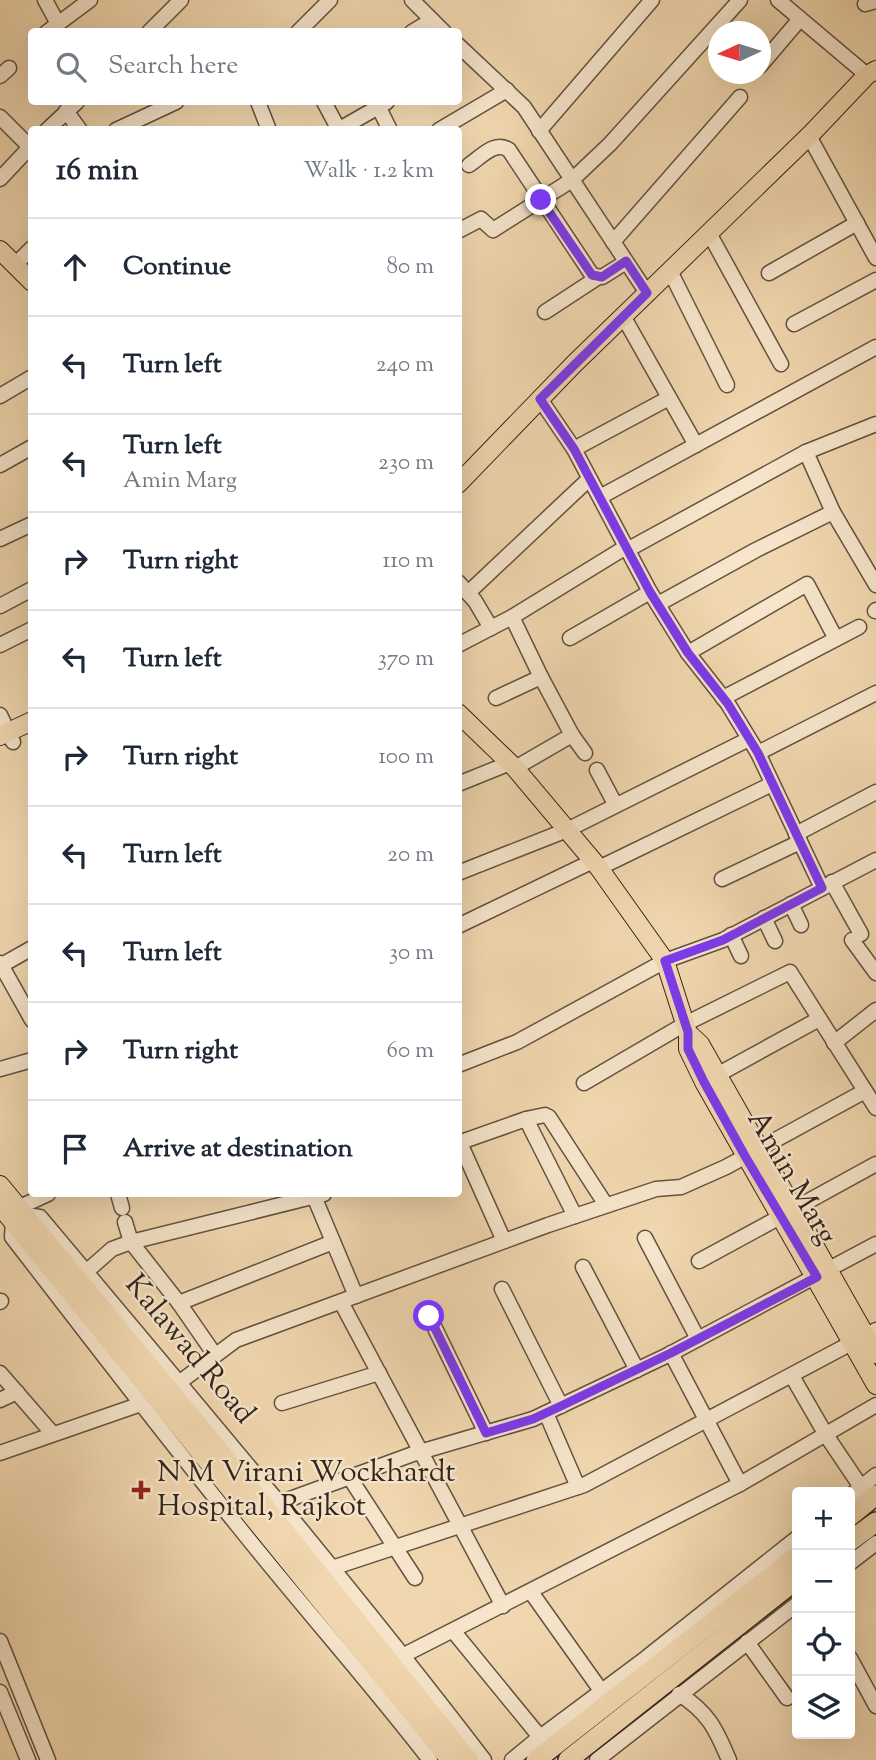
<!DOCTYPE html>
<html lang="en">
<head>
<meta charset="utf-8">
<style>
	:root { --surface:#fff; --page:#f6f6f7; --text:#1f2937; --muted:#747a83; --line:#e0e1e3 }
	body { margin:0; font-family:"Sorts Mill Goudy",serif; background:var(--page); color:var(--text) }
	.controls { position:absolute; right:21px; bottom:21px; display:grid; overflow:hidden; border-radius:7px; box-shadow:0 7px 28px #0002 }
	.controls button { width:63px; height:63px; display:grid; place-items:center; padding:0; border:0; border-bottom:2px solid var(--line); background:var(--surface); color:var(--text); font:35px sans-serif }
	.compass { position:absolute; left:708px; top:21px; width:63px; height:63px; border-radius:50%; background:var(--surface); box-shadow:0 7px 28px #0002; rotate:266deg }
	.stop { position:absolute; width:21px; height:21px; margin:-16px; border:5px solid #7c3aed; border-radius:50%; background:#fff }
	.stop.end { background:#7c3aed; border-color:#fff; box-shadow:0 2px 7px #0008 }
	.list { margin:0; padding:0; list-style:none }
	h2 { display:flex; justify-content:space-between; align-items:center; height:91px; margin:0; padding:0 28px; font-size:30px }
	h2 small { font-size:23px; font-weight:400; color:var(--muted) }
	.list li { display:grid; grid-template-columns:46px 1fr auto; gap:21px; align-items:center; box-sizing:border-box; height:98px; padding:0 28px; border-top:2px solid var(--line) }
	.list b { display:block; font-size:26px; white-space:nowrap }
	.list p { margin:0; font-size:23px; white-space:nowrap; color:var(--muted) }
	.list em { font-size:23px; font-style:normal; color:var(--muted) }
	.icon { flex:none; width:38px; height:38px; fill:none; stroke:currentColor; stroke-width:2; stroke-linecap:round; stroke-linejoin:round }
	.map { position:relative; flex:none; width:876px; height:1760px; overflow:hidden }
	.search { position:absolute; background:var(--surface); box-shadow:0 7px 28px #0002; left:28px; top:28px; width:434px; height:77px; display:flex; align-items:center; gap:18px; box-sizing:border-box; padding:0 24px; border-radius:7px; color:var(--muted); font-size:26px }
	.panel { position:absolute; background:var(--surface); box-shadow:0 7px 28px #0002; left:28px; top:126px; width:434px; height:1071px; border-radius:7px }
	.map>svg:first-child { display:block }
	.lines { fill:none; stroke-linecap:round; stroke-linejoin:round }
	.minor-casing { stroke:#625241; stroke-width:17 }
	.major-casing { stroke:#32251c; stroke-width:20 }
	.highway-casing { stroke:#32251c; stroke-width:22 }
	.minor { stroke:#f6e5cb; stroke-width:14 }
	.major { stroke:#f1d7af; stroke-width:18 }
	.highway { stroke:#f1d7af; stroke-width:19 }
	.route { stroke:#7c3aed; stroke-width:9 }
	.poi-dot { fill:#8f2418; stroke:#f6e5cb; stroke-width:2.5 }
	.labels { text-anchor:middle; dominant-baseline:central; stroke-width:5; stroke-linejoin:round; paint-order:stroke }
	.street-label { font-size:30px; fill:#32251c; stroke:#f6e5cb }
	.poi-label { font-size:30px; fill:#32251c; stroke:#f6e5cb; text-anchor:start }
</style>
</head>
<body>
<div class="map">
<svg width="876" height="1760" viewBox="0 0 876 1760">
	<rect width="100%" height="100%" fill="#f1d7af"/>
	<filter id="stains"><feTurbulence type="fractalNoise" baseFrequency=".00286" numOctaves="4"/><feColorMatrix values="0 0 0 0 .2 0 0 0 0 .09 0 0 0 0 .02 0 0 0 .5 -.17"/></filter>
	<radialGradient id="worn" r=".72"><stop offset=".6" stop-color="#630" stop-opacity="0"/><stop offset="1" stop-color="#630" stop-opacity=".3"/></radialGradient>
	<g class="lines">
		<defs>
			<g id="minor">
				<path d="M45,0L57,22"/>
				<path d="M412,0L444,32"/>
				<path d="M778,0L867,75"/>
				<path d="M865,4L876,1"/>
				<path d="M47,32L90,0"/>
				<path d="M149,32L181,0"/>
				<path d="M298,32L330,0"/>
				<path d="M412,32L432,20"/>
				<path d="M458,45L524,107L647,293"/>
				<path d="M760,66L800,19"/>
				<path d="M0,76L9,68"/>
				<path d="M258,102L269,130"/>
				<path d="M324,102L339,130"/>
				<path d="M376,102L390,130"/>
				<path d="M66,111L80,130"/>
				<path d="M0,117L32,149"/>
				<path d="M47,130L77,102"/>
				<path d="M116,130L176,102"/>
				<path d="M338,130L387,102"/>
				<path d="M439,130L507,90"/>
				<path d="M539,131L652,0"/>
				<path d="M809,136L876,258"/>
				<path d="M469,165C481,157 495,140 509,150L592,275L602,277L626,262"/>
				<path d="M0,179L32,145"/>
				<path d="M458,231L481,219L493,230L572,180L610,144L740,0"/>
				<path d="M709,233L781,364"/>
				<path d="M613,242L740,97"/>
				<path d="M15,265L32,248"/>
				<path d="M670,271L727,385"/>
				<path d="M769,273L857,223"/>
				<path d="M545,312L597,278"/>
				<path d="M623,316L696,445"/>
				<path d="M794,324L876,280"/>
				<path d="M0,396L32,377"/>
				<path d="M540,399L574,449L650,592L688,653L728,704L758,753L822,888"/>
				<path d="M574,449L669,398"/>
				<path d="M806,452L833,512L876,585"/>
				<path d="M0,465L32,447"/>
				<path d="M600,497L876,347"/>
				<path d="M0,539L32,524"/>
				<path d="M627,550L806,452L876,424"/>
				<path d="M458,582L475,601L491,628"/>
				<path d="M468,593L589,479"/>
				<path d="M658,604L756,550L833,512"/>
				<path d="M0,606L32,589"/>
				<path d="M875,611L876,610"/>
				<path d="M512,617L626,547"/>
				<path d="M570,638L650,592"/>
				<path d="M0,645L32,629"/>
				<path d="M458,645L512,617L541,677L496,698"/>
				<path d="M688,653L807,584L836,639"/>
				<path d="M723,698L859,627"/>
				<path d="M0,715L13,742"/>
				<path d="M572,735L585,753"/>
				<path d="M758,753L876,693"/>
				<path d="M515,768L572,735L541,677"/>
				<path d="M597,770L615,804"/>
				<path d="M458,784L510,763"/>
				<path d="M796,834L876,792"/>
				<path d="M599,868L772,784"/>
				<path d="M458,873L567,830L749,739"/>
				<path d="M722,879L800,842"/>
				<path d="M832,882L861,934"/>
				<path d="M791,904L801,925"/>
				<path d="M764,918L775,941"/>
				<path d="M458,926L593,861"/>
				<path d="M731,935L741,956"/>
				<path d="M852,940L876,973"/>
				<path d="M0,963L32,1020"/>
				<path d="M2,965L32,948"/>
				<path d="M834,1043L876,1010"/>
				<path d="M458,1065L517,1042L665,961L723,940L876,860"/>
				<path d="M0,1069L32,1060"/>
				<path d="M717,1075L819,1019"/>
				<path d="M584,1083L685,1024L790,972L876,1108"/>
				<path d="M526,1119L545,1115L549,1117L606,1205"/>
				<path d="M458,1143L526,1119L575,1216"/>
				<path d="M460,1143L504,1241"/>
				<path d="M118,1194L122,1208"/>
				<path d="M313,1194L356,1296"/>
				<path d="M794,1209L876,1164"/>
				<path d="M11,1211L48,1194"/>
				<path d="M25,1215L40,1217C190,1396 342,1574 484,1760"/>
				<path d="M13,1221L12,1237C87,1334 161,1431 238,1526C301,1605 368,1680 430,1760"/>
				<path d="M125,1222L131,1242L324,1194"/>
				<path d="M645,1238L698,1339"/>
				<path d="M699,1261L780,1217"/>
				<path d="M583,1267L637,1370"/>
				<path d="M86,1272L112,1249L131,1242L179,1303L215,1355"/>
				<path d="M502,1289L561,1406"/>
				<path d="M0,1302L1,1301"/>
				<path d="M341,1302L503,1606"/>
				<path d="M179,1303L333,1242"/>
				<path d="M429,1316L486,1433"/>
				<path d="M671,1353L740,1484L876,1405"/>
				<path d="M0,1373L53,1434"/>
				<path d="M792,1376L826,1435L861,1487"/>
				<path d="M180,1382L236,1340L548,1225L656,1189L681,1187L726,1167L865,1091"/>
				<path d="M0,1400L17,1392"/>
				<path d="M282,1403L379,1373"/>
				<path d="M546,1413L578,1487"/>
				<path d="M0,1453L141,1404"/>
				<path d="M350,1478L415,1578"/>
				<path d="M850,1496L876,1475"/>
				<path d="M279,1503L413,1454L533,1419L668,1355L876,1244"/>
				<path d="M850,1563L876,1543"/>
				<path d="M332,1568L584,1485L876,1330"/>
				<path d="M531,1592L602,1692"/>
				<path d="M454,1632L540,1737"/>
				<path d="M0,1641L48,1760"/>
				<path d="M747,1642L787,1698"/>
				<path d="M404,1655L740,1484"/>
				<path d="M850,1658L876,1706"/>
				<path d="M0,1692L28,1760"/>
				<path d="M679,1694C708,1712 716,1729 729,1760"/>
				<path d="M512,1760L540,1737L646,1658L797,1538"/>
				<path d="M597,1760L797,1604"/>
			</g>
			<g id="major">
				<path d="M0,250L32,282"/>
				<path d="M458,484L574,364L812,133L867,75L876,70"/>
				<path d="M458,713L515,768L599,868L665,961L688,1033V1049L704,1082L876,1385"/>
				<path d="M0,736L32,721"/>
				<path d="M688,1033L700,1044L876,1354"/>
				<path d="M0,1185L230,1463L469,1760"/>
				<path d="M0,1206L450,1760"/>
			</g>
			<g id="highway">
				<path d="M850,1516L876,1495"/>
				<path d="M850,1541L876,1522"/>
				<path d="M536,1760L797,1556"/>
				<path d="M568,1760L797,1579"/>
			</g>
		</defs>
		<use href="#minor" class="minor-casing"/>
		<use href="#major" class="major-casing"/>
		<use href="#highway" class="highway-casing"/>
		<use href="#minor" class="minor"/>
		<use href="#major" class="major"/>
		<use href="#highway" class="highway"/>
	</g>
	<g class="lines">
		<path class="route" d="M429,1316L486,1433L533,1419L561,1406L671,1353L817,1277L745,1156L704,1082L688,1049V1032L665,961L723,940L822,888L758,753L728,704L688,653L650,592L574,449L540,399L647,293L626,261L602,277L592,275L541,200"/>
	</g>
	<path class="poi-dot" d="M137.5 1479.5h7v7h7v7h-7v7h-7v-7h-7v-7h7z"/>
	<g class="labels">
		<g class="street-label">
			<text transform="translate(791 1178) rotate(60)">Amin Marg</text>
			<text transform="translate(189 1350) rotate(50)">Kalawad Road</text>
		</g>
		<g class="poi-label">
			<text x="157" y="1473">N M Virani Wockhardt<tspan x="157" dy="34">Hospital, Rajkot</tspan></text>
		</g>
	</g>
	<rect width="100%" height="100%" filter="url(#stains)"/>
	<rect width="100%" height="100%" fill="url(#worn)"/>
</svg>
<div class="controls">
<button>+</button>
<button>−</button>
<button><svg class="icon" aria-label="locate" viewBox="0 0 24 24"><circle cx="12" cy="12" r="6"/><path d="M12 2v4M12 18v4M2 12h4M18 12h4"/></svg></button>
<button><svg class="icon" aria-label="layers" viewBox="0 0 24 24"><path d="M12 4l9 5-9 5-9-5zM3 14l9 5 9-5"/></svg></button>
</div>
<svg class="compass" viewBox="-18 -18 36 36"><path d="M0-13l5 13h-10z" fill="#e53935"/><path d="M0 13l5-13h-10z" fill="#747a83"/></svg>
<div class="stop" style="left:429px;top:1316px"></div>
<div class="stop end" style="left:541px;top:200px"></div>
<div class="search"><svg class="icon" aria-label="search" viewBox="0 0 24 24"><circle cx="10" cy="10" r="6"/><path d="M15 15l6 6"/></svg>Search here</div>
<section class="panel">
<h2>16 min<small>Walk · 1.2 km</small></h2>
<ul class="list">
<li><svg class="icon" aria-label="ahead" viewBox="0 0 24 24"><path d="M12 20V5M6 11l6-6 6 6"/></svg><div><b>Continue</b></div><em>80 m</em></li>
<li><svg class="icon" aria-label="left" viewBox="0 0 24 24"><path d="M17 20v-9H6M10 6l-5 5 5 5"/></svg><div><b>Turn left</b></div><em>240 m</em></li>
<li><svg class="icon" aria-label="left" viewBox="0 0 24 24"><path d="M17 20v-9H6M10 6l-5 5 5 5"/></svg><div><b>Turn left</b><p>Amin Marg</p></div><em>230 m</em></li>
<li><svg class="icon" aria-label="right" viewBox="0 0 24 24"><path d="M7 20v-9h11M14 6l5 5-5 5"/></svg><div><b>Turn right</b></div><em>110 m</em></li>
<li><svg class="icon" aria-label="left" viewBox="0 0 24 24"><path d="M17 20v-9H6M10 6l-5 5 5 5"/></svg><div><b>Turn left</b></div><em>370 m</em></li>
<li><svg class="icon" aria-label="right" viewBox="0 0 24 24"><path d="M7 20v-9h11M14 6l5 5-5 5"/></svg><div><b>Turn right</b></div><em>100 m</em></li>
<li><svg class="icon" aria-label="left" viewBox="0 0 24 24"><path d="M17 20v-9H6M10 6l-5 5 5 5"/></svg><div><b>Turn left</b></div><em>20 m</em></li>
<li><svg class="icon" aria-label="left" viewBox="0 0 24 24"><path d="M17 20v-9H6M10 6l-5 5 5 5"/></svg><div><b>Turn left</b></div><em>30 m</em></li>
<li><svg class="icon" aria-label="right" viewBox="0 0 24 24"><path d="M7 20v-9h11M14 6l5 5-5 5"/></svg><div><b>Turn right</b></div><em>60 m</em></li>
<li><svg class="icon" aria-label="arrive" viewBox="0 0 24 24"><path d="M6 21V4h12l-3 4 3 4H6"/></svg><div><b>Arrive at destination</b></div></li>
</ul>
</section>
</div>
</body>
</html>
